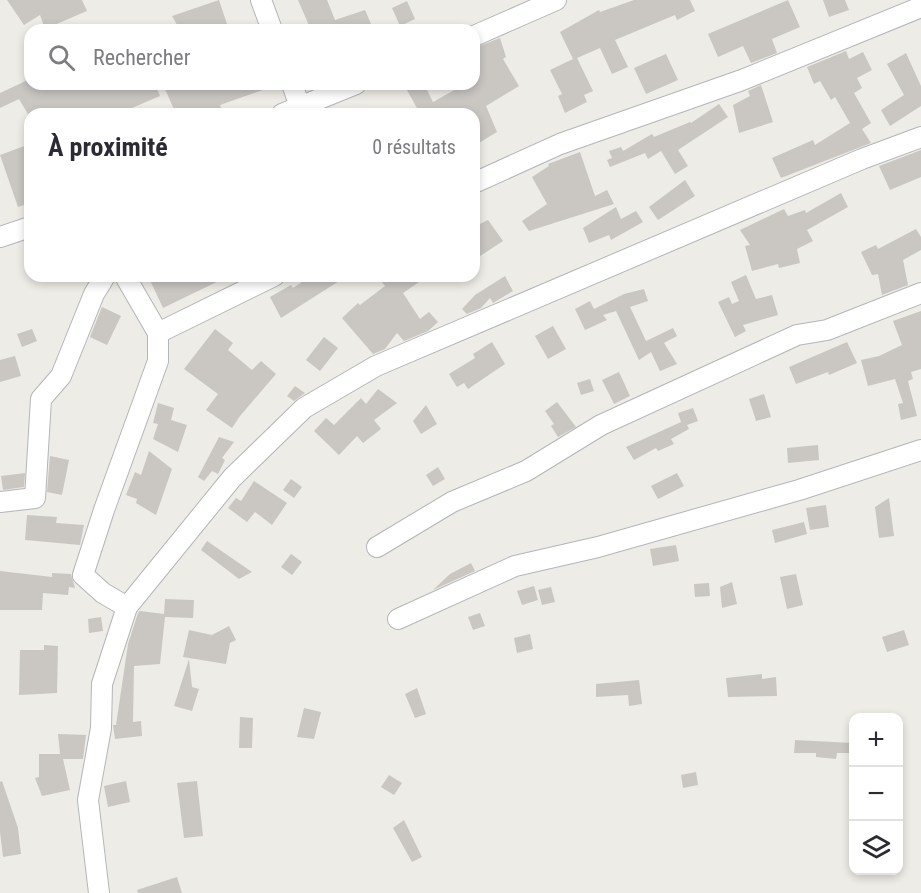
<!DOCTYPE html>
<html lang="fr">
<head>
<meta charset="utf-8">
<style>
	:root { --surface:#fff; --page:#f2f2f3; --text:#2b2b33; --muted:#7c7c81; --line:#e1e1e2 }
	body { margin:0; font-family:"Roboto Condensed",sans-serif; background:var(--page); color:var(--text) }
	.controls { position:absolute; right:18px; bottom:18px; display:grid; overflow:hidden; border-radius:12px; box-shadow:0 3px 9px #0003 }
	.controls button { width:54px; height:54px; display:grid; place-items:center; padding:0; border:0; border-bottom:2px solid var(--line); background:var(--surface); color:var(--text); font:30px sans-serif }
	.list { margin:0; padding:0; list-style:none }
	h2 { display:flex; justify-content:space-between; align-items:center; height:78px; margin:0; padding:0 24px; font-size:26px }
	h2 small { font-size:20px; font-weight:400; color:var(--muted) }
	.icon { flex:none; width:33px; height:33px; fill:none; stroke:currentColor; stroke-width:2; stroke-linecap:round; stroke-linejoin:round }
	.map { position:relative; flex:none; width:921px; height:893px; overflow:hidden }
	.search { position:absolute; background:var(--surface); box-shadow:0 3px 9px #0003; left:24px; top:24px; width:456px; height:66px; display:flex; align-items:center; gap:15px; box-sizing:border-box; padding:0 21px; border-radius:18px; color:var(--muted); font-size:22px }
	.panel { position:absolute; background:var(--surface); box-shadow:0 3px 9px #0003; left:24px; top:108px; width:456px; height:174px; border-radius:18px }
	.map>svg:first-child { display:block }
	.building { fill:#cac7c3 }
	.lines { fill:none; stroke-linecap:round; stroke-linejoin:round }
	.minor-casing { stroke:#b3b6b9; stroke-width:22 }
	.minor { stroke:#fff; stroke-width:20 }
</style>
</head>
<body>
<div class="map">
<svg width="921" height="893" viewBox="0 0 921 893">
	<rect width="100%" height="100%" fill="#eeece6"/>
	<g class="building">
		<path d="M7,0H82L87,11L45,29L40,15L24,25Z"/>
		<path d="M219,0L229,30H180L172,16Z"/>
		<path d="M298,0H327L335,20L365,10L372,26L363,30H311Z"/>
		<path d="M634,0H690L695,11L677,20L675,15L615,40L628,67L612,74L600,48L577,58L593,91L584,95L587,102L565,113L558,96L562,94L550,70L573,59L560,32L599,10L600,12Z"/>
		<path d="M788,0L800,27L772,39L777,53L751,63L743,46L718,57L708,34Z"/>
		<path d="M823,0H845L849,10L829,17Z"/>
		<path d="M407,1L415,19L400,26L392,8Z"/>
		<path d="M500,38L506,57L503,59L519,86L486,106L497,132L474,146V114H412L418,110L407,90L424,84L433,102L465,84H474V79L478,76L474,69L478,67L474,48Z"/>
		<path d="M846,51L849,59L863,52L872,70L857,78L862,88L854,93L871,123L862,129L871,143L781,178L772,158L813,140L815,145L850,123L835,97L831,100L820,81L814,84L807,67Z"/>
		<path d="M906,53L921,86V106L890,126L881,110L904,95L887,64Z"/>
		<path d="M666,54L678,80L646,94L634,68Z"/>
		<path d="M30,79V84H155L160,96L118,114H28L19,99L0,108V93Z"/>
		<path d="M175,84H273L274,86L220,105L223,114H176L165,89Z"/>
		<path d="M761,85L773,122L739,133L733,105L750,96L748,91Z"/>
		<path d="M719,104L728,117L678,150L688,166L675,174L661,151L648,159L645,153L610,167L607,160L612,158L609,151L621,147L623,151L652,134L654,137L690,122L691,123Z"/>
		<path d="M30,144V203L18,207L0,155Z"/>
		<path d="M921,150V177L890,190L879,166Z"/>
		<path d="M580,152L595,196L607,190L614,204L529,231L522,221L547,204L532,177L549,166L548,164Z"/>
		<path d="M685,180L695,196L658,220L649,207Z"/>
		<path d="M841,193L848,207L807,230L813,241L797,249L800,263L779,268L778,264L752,271L745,246L750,245L740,230L784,209L788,216L805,210L806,213Z"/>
		<path d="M616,207L621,219L636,211L643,222L611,240L609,235L589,243L583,228Z"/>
		<path d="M488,220L503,241L474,260V227Z"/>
		<path d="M916,229L921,237V250L903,260L908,285L882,295L878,274L872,275L861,252L876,245L878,249Z"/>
		<path d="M746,275L756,299L772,295L778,315L743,325L746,331L735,337L718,302L729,297L732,304L739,301L731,282Z"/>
		<path d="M148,276H229L163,308Z"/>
		<path d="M311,276H347L281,318L270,297L291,285L293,288Z"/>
		<path d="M377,276H428L403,293L420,319L429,312L438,322L428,331L404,341L397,333L385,349L373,354L342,318L358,303L360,305L385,286Z"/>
		<path d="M505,276L513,291L493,303L490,298L481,308L467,314L462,309L475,295Z"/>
		<path d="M644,289L648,301L630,307L646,341L673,328L677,336L664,343L677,364L660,371L651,352L639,360L616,311L603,315L607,320L585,330L575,309L590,301L594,309L624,294Z"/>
		<path d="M102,307L121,316L107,345L90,337Z"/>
		<path d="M921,311V369L911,372L913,379L908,381L917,416L901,420L898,404L903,403L895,379L868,386L861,360L879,356L902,345L893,321Z"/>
		<path d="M553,326L566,349L548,359L535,336Z"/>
		<path d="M32,329L37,341L22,347L17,334Z"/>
		<path d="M215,329L233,343L228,350L252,370L261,361L276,374L240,416L232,428L206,410L218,394L184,369Z"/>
		<path d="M324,337L338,348L320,371L306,360Z"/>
		<path d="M492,342L505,364L468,389L464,383L457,387L449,374L475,358L473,354Z"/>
		<path d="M847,342L857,363L829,375L828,372L796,384L789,367Z"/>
		<path d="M15,356L21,376L0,382V360Z"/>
		<path d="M619,372L630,396L614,404L602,380Z"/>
		<path d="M590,379L594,391L581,395L577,383Z"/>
		<path d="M295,386L305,393L294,401L287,396Z"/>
		<path d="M378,389L397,403L374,420L381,429L363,443L357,436L339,455L314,431L326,418L334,425L361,398L366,404Z"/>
		<path d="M764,394L771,417L756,421L749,399Z"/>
		<path d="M557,402L576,427L558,437L551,426L554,424L545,411Z"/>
		<path d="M158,403L174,408L171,420L187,425L178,452L153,439L158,424L153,423Z"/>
		<path d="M426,405L437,424L421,434L413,421Z"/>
		<path d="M693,408L698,421L687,425L689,429L671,439L674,444L658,451L656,448L634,460L626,447L681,422L678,413Z"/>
		<path d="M219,437L234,442L222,458L225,460L218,474L212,471L204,481L198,477Z"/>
		<path d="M818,445L819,460L788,463L787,448Z"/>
		<path d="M149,451L172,469L156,515L136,503L137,499L126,495L135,472L141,475Z"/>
		<path d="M50,456L69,460L62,495L47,492Z"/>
		<path d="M438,467L445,479L433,486L426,475Z"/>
		<path d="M25,473L24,487L3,490L1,476Z"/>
		<path d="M677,473L684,486L658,499L651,486Z"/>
		<path d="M291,479L302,487L294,498L283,490Z"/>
		<path d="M254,481L287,503L272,525L255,512L247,522L228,508L236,498L241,501Z"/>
		<path d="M889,498L894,536L879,538L875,507Z"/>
		<path d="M826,505L829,527L810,530L806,508Z"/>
		<path d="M27,515L57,517L56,523L84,525L80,545L25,540Z"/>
		<path d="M804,522L807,534L775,543L772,530Z"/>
		<path d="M207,541L252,572L239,579L201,550Z"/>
		<path d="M676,545L679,561L653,566L650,549Z"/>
		<path d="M291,554L302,562L292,575L281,567Z"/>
		<path d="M471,563L475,571L433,590L450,574Z"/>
		<path d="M0,571L52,577V573L71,574L75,588L69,587L68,595L43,593L42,610H0Z"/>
		<path d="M796,574L803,605L787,609L780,577Z"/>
		<path d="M732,582L737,604L722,608L720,587Z"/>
		<path d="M709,583L710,596L695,597L694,584Z"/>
		<path d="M534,586L538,600L522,605L517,591Z"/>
		<path d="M551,587L555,602L542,605L538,590Z"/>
		<path d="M165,599L194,600L193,618L165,617L160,664L134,666L133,722L141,721L142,736L115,739L113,725H116L128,644L138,613L140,611L164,614Z"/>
		<path d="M480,613L485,626L473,630L468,617Z"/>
		<path d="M101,617L103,631L89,633L88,619Z"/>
		<path d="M229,626L236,640L230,643L226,664L183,657L189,630L212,635Z"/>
		<path d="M904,630L909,645L887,652L882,637Z"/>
		<path d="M530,634L533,649L517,653L514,638Z"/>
		<path d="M44,645L58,646L57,693L19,695L20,650H44Z"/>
		<path d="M189,659L192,687L199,689L192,711L174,706Z"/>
		<path d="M762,674V679L776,677L777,696L728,697L726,678Z"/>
		<path d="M639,680L642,704L629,706L628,695L596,697V684Z"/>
		<path d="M417,688L426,714L415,718L405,694Z"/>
		<path d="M304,708L321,712L314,739L297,737Z"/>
		<path d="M240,717L253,718L252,748H239Z"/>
		<path d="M58,734L86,735L83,759H63L70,790L42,796L35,778L39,777V754H60Z"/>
		<path d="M795,740L852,743L851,753H837L836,759L816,757V753H794Z"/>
		<path d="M696,772L698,785L683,788L681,775Z"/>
		<path d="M389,775L402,783L394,795L381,787Z"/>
		<path d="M2,781L18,828L21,854L3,857L0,832V782Z"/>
		<path d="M126,781L130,802L108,807L104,786Z"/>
		<path d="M197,781L203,836L184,838L177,783Z"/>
		<path d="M404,820L422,857L412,862L393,828Z"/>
		<path d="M177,877L182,893H138L137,890Z"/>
	</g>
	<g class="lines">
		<defs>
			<g id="minor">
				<path d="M261,0L272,30"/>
				<path d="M474,36L556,0"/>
				<path d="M292,84L300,107"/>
				<path d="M282,114L356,84"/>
				<path d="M474,183L560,144L742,80L921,7"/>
				<path d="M0,237L30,227"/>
				<path d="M125,276L158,333V361L104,510L83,575L103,593L127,607"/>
				<path d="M158,333L274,276"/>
				<path d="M0,502L35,498L41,399L61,376L94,294L105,276"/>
				<path d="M377,547L452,502L526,471L601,425L797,335L827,330L921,293"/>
				<path d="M398,619L515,566L598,547L799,490L921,450"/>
				<path d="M99,893L88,800L101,728L102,684L127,607L232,478L304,408L376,366L862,159L921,137"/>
			</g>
		</defs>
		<use href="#minor" class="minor-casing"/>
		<use href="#minor" class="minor"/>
	</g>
</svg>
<div class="controls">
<button>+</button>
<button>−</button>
<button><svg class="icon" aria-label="layers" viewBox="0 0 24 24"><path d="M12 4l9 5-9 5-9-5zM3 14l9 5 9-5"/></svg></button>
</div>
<div class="search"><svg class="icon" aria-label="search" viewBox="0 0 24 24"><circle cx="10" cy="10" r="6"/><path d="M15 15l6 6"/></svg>Rechercher</div>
<section class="panel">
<h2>À proximité<small>0 résultats</small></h2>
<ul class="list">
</ul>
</section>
</div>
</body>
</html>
